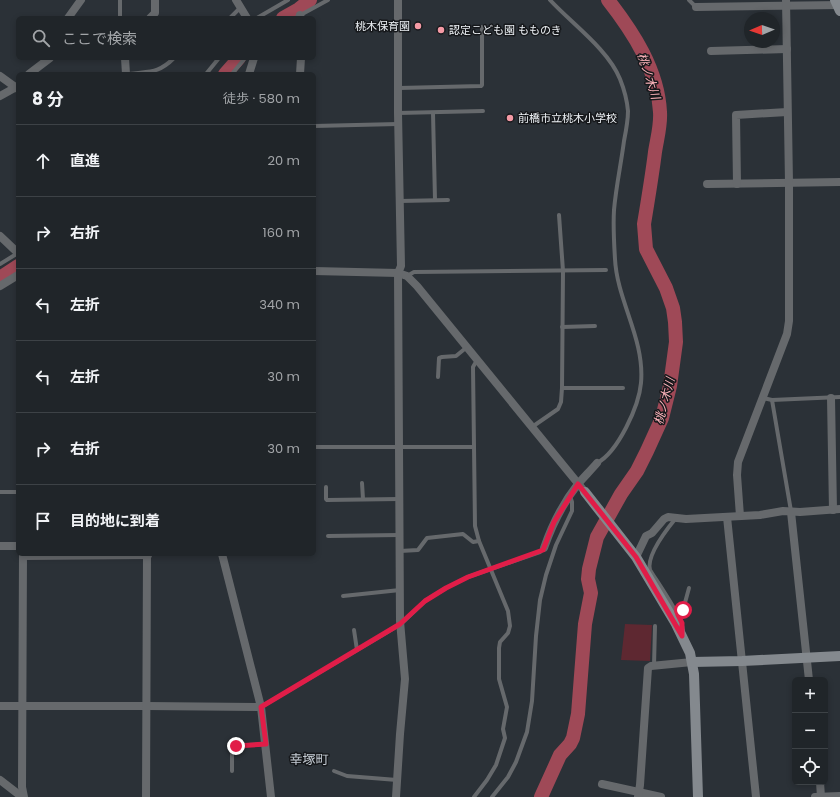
<!DOCTYPE html>
<html lang="ja">
<head>
<meta charset="utf-8">
<style>
	:root { --surface:#202529; --page:#282d31; --text:#f1f3f6; --muted:#a2a5a8; --line:#3d4246 }
	body { margin:0; font-family:Poppins,"Noto Sans JP",sans-serif; background:var(--page); color:var(--text) }
	.controls { position:absolute; right:12px; bottom:12px; display:grid; overflow:hidden; border-radius:6px; box-shadow:0 2px 6px #0003 }
	.controls button { width:36px; height:36px; display:grid; place-items:center; padding:0; border:0; border-bottom:1px solid var(--line); background:var(--surface); color:var(--text); font:20px sans-serif }
	.compass { position:absolute; left:744px; top:12px; width:36px; height:36px; border-radius:50%; background:var(--surface); box-shadow:0 2px 6px #0003; rotate:268deg }
	.stop { position:absolute; width:12px; height:12px; margin:-9px; border:3px solid #e11d48; border-radius:50%; background:#fff }
	.stop.end { background:#e11d48; border-color:#fff; box-shadow:0 1px 4px #0008 }
	.list { margin:0; padding:0; list-style:none }
	h2 { display:flex; justify-content:space-between; align-items:center; height:52px; margin:0; padding:0 16px; font-size:17px }
	h2 small { font-size:13px; font-weight:400; color:var(--muted) }
	.list li { display:grid; grid-template-columns:26px 1fr auto; gap:12px; align-items:center; box-sizing:border-box; height:72px; padding:0 16px; border-top:1px solid var(--line) }
	.list b { display:block; font-size:15px; white-space:nowrap }
	.list em { font-size:13px; font-style:normal; color:var(--muted) }
	.icon { flex:none; width:22px; height:22px; fill:none; stroke:currentColor; stroke-width:2; stroke-linecap:round; stroke-linejoin:round }
	.map { position:relative; flex:none; width:840px; height:797px; overflow:hidden }
	.search { position:absolute; background:var(--surface); box-shadow:0 2px 6px #0003; left:16px; top:16px; width:300px; height:44px; display:flex; align-items:center; gap:10px; box-sizing:border-box; padding:0 14px; border-radius:6px; color:var(--muted); font-size:15px }
	.panel { position:absolute; background:var(--surface); box-shadow:0 2px 6px #0003; left:16px; top:72px; width:300px; height:484px; border-radius:6px }
	.map>svg:first-child { display:block }
	.green { fill:#5e2831 }
	.lines { fill:none; stroke-linecap:round; stroke-linejoin:round }
	.river { stroke:#9f4957; stroke-width:14 }
	.lane { stroke:#66696c; stroke-width:4 }
	.street { stroke:#66696c; stroke-width:8 }
	.secondary { stroke:#84898e; stroke-width:10 }
	.route { stroke:#e11d48; stroke-width:5 }
	.poi-dot { fill:#f49aa5; stroke:#16181b; stroke-width:1.5 }
	.labels { text-anchor:middle; dominant-baseline:central; stroke-width:3; stroke-linejoin:round; paint-order:stroke }
	.poi-label { font-size:11px; fill:#eef2f6; stroke:#16181b; text-anchor:start }
	.water-label { font-size:12px; font-style:italic; fill:#fcb3ba; stroke:#16181b }
	.quarter-label { font-size:13px; fill:#c6cdd5; stroke:#16181b }
</style>
</head>
<body>
<div class="map">
<svg width="840" height="797" viewBox="0 0 840 797">
	<rect width="100%" height="100%" fill="#2b3137"/>
	<path class="green" d="M625,624L652,625L650,661L621,660Z"/>
	<g class="lines">
		<g class="river">
			<path d="M283,18L299,9L310,0"/>
			<path d="M225,74L239,58"/>
			<path d="M0,278L18,266"/>
			<path d="M541,797L560,755L570,744L573,738L578,714L585,624L591,593L588,579L589,569L597,537L621,494L637,471L647,451L662,418L670,386L676,342L675,322L673,308L666,288L646,249L644,224C648,200 652,176 655,152C657,139 661,125 660,112C658,70 633,32 608,0"/>
		</g>
		<g class="lane">
			<path d="M120,0V18"/>
			<path d="M550,0C571,23 608,49 620,79C624,89 627,100 628,111C628,121 626,131 624,141C621,164 616,187 614,210C613,226 614,243 615,259C617,301 645,339 641,383C639,406 618,452 597,463"/>
			<path d="M689,0L696,7"/>
			<path d="M230,18L240,8"/>
			<path d="M257,18L288,0"/>
			<path d="M295,18L328,0"/>
			<path d="M129,74C149,71 158,74 174,58"/>
			<path d="M206,74L219,58"/>
			<path d="M232,74L245,58"/>
			<path d="M399,88L481,86L482,85V27"/>
			<path d="M398,113L483,111"/>
			<path d="M433,113L435,200"/>
			<path d="M314,126L398,124"/>
			<path d="M400,201L448,200"/>
			<path d="M0,264L18,253"/>
			<path d="M407,276L414,272L606,270"/>
			<path d="M562,327L595,326"/>
			<path d="M438,377L439,358L442,357L456,356L467,347"/>
			<path d="M562,388H623"/>
			<path d="M763,398L772,400L840,397"/>
			<path d="M772,400L791,511"/>
			<path d="M532,427L558,409L561,402L562,388L563,271L559,215"/>
			<path d="M314,447H474"/>
			<path d="M362,483L363,499"/>
			<path d="M326,487V499L327,500L399,499"/>
			<path d="M0,492H18"/>
			<path d="M676,518C667,529 646,555 650,570C658,583 682,617 683,630"/>
			<path d="M328,536L399,535"/>
			<path d="M400,551L418,550L427,538L463,534L473,542L479,541"/>
			<path d="M343,596L400,590"/>
			<path d="M678,615L683,610L689,588"/>
			<path d="M354,630L357,650"/>
			<path d="M654,666L655,626"/>
			<path d="M261,707L401,624L425,601L446,588L468,577L540,552L544,548"/>
			<path d="M232,771V749L233,746L266,744"/>
			<path d="M334,771L347,776L397,780"/>
			<path d="M474,797L487,780L496,765L505,738L503,729L507,707L499,679V648L500,642L508,633L510,626L508,611L479,541L475,526L473,367L477,360"/>
			<path d="M492,797L508,777L516,762L527,732L532,701L536,636L540,600L546,575L556,545L572,511V502L570,496"/>
		</g>
		<g class="street">
			<path d="M236,0L247,18"/>
			<path d="M696,7L840,5"/>
			<path d="M300,15L301,18"/>
			<path d="M68,18L81,0"/>
			<path d="M150,18L155,13V0"/>
			<path d="M711,51L787,49"/>
			<path d="M125,58L126,74"/>
			<path d="M29,74L50,58"/>
			<path d="M249,74L254,58"/>
			<path d="M300,74L301,58"/>
			<path d="M0,76L18,89"/>
			<path d="M0,96L18,86"/>
			<path d="M707,184L840,182"/>
			<path d="M737,184L736,115L787,112"/>
			<path d="M0,236L18,253"/>
			<path d="M314,271L398,273L407,276L417,286L585,492"/>
			<path d="M0,286L18,275"/>
			<path d="M831,398L833,510"/>
			<path d="M791,512L809,680"/>
			<path d="M740,516L737,475L738,462L787,334L789,321V183L786,0"/>
			<path d="M727,517L756,797"/>
			<path d="M0,546H18"/>
			<path d="M544,548C552,525 563,503 578,484C584,477 591,470 597,463"/>
			<path d="M23,554L22,787L24,797"/>
			<path d="M222,554L261,707L271,797"/>
			<path d="M23,556L148,555"/>
			<path d="M636,557L646,536L652,533L664,519L668,517L686,519L760,515L783,511L800,512L840,509"/>
			<path d="M0,706H147L261,707"/>
			<path d="M0,780L22,797"/>
			<path d="M820,782L821,797"/>
			<path d="M602,784L661,797"/>
			<path d="M146,797L147,554"/>
			<path d="M396,797L400,734L405,679L400,621L398,273L401,266L398,113V0"/>
			<path d="M638,797L640,785L648,668L651,666L692,662"/>
			<path d="M815,797L840,796"/>
		</g>
		<g class="secondary">
			<path d="M835,0L840,11"/>
			<path d="M585,492L636,557L676,624L690,653L694,674L698,797"/>
			<path d="M692,662L742,661L840,656"/>
		</g>
	</g>
	<g class="lines">
		<path class="route" d="M236,746L266,744L261,707L400,624L425,601L446,588L468,577L543,550L554,522L578,484L636,557L682,636V623L678,615L683,610"/>
	</g>
	<g class="poi-dot">
		<circle cx="418" cy="26" r="4"/>
		<circle cx="441" cy="30" r="4"/>
		<circle cx="510" cy="118" r="4"/>
	</g>
	<g class="labels">
		<g class="poi-label">
			<text x="410" y="26" text-anchor="end">桃木保育園</text>
			<text x="449" y="30">認定こども園 もものき</text>
			<text x="518" y="118">前橋市立桃木小学校</text>
		</g>
		<g class="water-label">
			<text transform="translate(649 76) rotate(72)">桃ノ木川</text>
			<text transform="translate(664 401) rotate(-75)">桃ノ木川</text>
		</g>
		<g class="quarter-label">
			<text x="309" y="759">幸塚町</text>
		</g>
	</g>
</svg>
<div class="controls">
<button>+</button>
<button>−</button>
<button><svg class="icon" aria-label="locate" viewBox="0 0 24 24"><circle cx="12" cy="12" r="6"/><path d="M12 2v4M12 18v4M2 12h4M18 12h4"/></svg></button>
</div>
<svg class="compass" viewBox="-18 -18 36 36"><path d="M0-13l5 13h-10z" fill="#e53935"/><path d="M0 13l5-13h-10z" fill="#a2a5a8"/></svg>
<div class="stop" style="left:683px;top:610px"></div>
<div class="stop end" style="left:236px;top:746px"></div>
<div class="search"><svg class="icon" aria-label="search" viewBox="0 0 24 24"><circle cx="10" cy="10" r="6"/><path d="M15 15l6 6"/></svg>ここで検索</div>
<section class="panel">
<h2>8 分<small>徒歩 · 580 m</small></h2>
<ul class="list">
<li><svg class="icon" aria-label="ahead" viewBox="0 0 24 24"><path d="M12 20V5M6 11l6-6 6 6"/></svg><div><b>直進</b></div><em>20 m</em></li>
<li><svg class="icon" aria-label="right" viewBox="0 0 24 24"><path d="M7 20v-9h11M14 6l5 5-5 5"/></svg><div><b>右折</b></div><em>160 m</em></li>
<li><svg class="icon" aria-label="left" viewBox="0 0 24 24"><path d="M17 20v-9H6M10 6l-5 5 5 5"/></svg><div><b>左折</b></div><em>340 m</em></li>
<li><svg class="icon" aria-label="left" viewBox="0 0 24 24"><path d="M17 20v-9H6M10 6l-5 5 5 5"/></svg><div><b>左折</b></div><em>30 m</em></li>
<li><svg class="icon" aria-label="right" viewBox="0 0 24 24"><path d="M7 20v-9h11M14 6l5 5-5 5"/></svg><div><b>右折</b></div><em>30 m</em></li>
<li><svg class="icon" aria-label="arrive" viewBox="0 0 24 24"><path d="M6 21V4h12l-3 4 3 4H6"/></svg><div><b>目的地に到着</b></div></li>
</ul>
</section>
</div>
</body>
</html>
